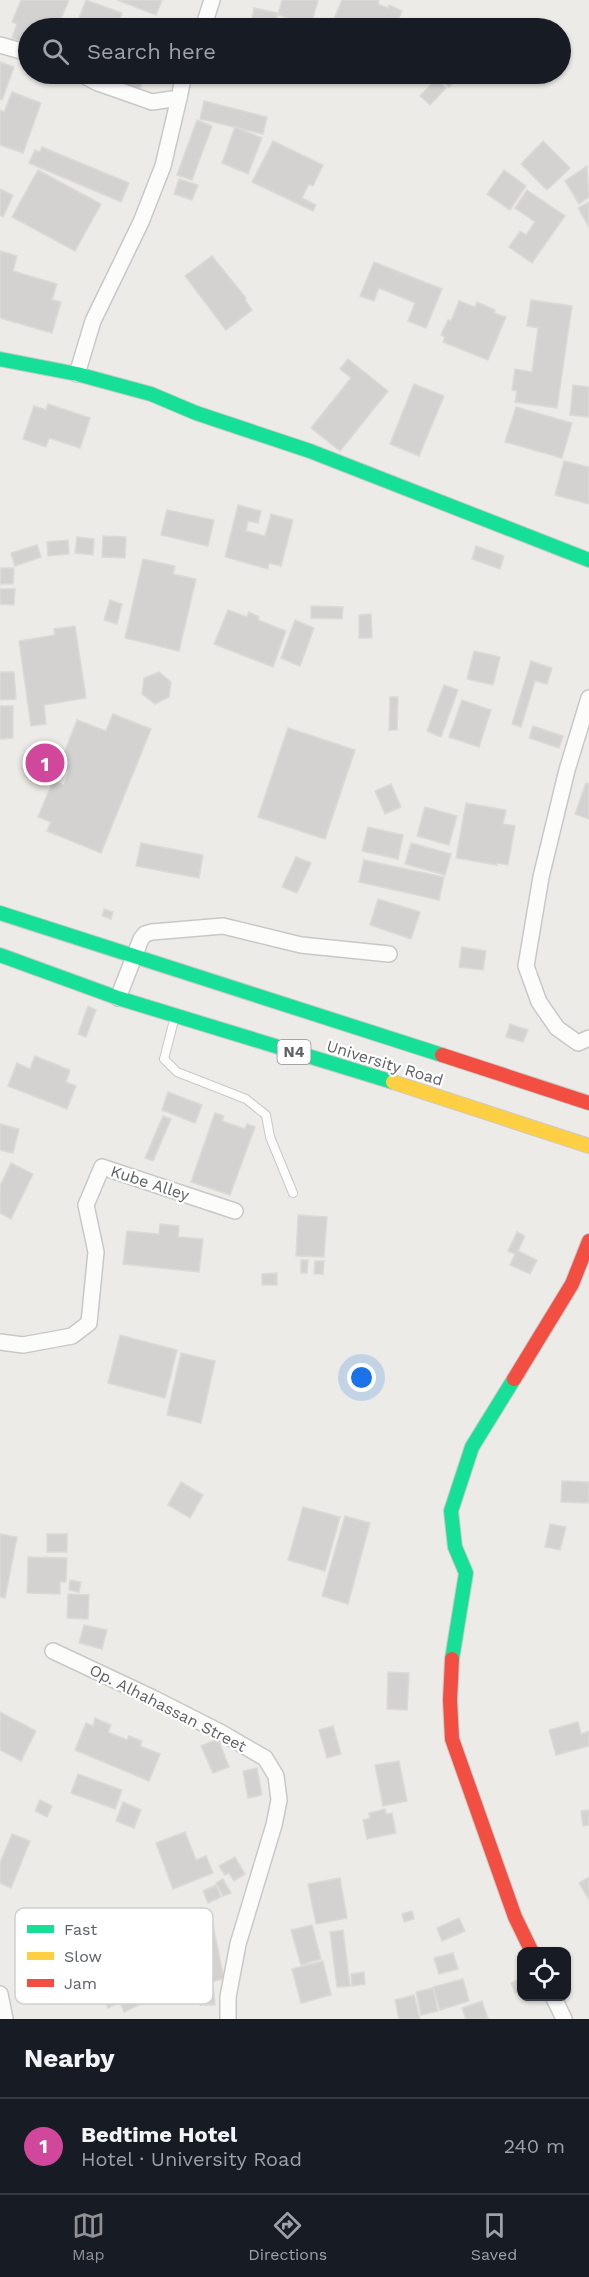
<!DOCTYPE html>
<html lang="en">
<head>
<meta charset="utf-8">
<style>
	:root { --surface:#171b24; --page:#242831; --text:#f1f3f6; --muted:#9ea1a6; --line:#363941; --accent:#8f9193 }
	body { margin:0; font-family:"Work Sans",sans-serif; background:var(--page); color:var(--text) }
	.controls { position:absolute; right:18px; bottom:18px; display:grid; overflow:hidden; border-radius:12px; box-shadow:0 2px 4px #0004 }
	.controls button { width:54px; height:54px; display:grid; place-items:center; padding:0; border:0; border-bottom:2px solid var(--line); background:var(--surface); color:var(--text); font:30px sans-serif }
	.you { position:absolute; left:362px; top:1378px; width:21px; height:21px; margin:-15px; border:4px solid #fff; border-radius:50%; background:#1a73e8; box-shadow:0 0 0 9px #1a73e833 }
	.badge { display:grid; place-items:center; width:39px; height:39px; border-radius:50%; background:var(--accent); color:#fff; font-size:20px; font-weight:700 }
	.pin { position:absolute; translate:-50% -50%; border:3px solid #fff; box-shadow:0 2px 6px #0006 }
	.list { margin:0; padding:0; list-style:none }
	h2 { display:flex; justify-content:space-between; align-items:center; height:78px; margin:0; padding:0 24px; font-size:26px }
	h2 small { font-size:20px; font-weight:400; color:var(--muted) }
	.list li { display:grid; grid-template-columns:39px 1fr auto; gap:18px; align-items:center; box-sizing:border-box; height:96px; padding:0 24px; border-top:2px solid var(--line) }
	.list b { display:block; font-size:22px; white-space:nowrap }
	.list p { margin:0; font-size:20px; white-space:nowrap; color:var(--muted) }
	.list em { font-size:20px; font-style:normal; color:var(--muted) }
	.icon { flex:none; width:33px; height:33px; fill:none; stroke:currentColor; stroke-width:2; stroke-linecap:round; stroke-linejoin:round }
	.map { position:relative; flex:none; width:589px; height:2019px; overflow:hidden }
	.search { position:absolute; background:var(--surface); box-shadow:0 2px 4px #0004; left:18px; right:18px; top:18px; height:66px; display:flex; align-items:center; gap:15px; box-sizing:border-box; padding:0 21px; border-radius:33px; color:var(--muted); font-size:22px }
	.sheet { height:174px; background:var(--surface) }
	nav { display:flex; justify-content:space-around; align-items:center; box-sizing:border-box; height:84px; border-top:2px solid var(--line); background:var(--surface); font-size:16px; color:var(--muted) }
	nav a { display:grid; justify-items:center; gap:3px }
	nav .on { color:var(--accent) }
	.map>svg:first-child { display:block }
	.building { fill:#d4d2d0; stroke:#dcdad6; stroke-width:1.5 }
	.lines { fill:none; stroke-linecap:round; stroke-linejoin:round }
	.lane-casing { stroke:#c8c8c8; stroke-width:10 }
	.street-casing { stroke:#c8c8c8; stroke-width:18 }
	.fast-casing { stroke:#c9c9c9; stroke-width:16 }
	.slow-casing { stroke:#c9c9c9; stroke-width:16 }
	.jam-casing { stroke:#c9c9c9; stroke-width:16 }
	.lane { stroke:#fcfcfb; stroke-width:8 }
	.street { stroke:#fcfcfb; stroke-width:15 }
	.fast { stroke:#16e098; stroke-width:14 }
	.slow { stroke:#ffcf43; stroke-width:14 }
	.jam { stroke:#f24e42; stroke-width:14 }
	.labels { text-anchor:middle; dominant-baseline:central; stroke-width:4.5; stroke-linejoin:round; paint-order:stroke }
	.shield { fill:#fff; stroke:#8d9094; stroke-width:1.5 }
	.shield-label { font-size:15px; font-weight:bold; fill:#5c6166 }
	.street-label { font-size:16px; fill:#5c6166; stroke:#fff }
	.key { fill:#fff; stroke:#ced0d1; stroke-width:1.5 }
	.key-label { font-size:16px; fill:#5c6166 }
</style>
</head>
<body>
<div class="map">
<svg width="589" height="2019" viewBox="0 0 589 2019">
	<rect width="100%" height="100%" fill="#edebe7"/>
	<g class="building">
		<path d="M21,0H69L57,28H28V45L12,38L17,24L12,22Z"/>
		<path d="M86,0L122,13L117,28H75Z"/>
		<path d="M117,0H162L156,15Z"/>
		<path d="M282,0H318L311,25L278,15Z"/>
		<path d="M342,0H379L378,4L388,8L389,5L402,11L395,28H324L328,19L333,21Z"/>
		<path d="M254,8L278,13L274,28L250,27Z"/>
		<path d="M141,19L164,28H137Z"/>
		<path d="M0,62L14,67L2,100L0,99Z"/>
		<path d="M113,74H146L139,91L111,79Z"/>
		<path d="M438,74H461L449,87L436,75Z"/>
		<path d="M436,79L446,88L430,105L420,96Z"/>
		<path d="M12,92L41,103L23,153L0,145V110L4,112Z"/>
		<path d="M204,101L267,117L263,134L200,119Z"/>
		<path d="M197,120L212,126L192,180L177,175Z"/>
		<path d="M235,127L262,138L248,174L222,163Z"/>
		<path d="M273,141L323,165L313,186L309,184L302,198L316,205L313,211L252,182Z"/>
		<path d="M543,141L570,168L547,190L521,164Z"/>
		<path d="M42,147L129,183L121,202L29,163L35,150L40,152Z"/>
		<path d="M587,166L589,197L579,204L565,181Z"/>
		<path d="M38,170L101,204L75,251L12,217Z"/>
		<path d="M504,170L526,186L510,210L487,194Z"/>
		<path d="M179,179L198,185L192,200L174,194Z"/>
		<path d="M0,189L13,195L3,217L0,215Z"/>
		<path d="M527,190L565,216L532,263L509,247L520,231L526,235L535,222L515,208Z"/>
		<path d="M589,202V227L578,208Z"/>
		<path d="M0,251L17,256L13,271L57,284L52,300L61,302L52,333L0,318Z"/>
		<path d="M212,256L246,298L245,300L252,310L226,330L185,276Z"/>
		<path d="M374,262L442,289L426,328L408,321L415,303L379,288L374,301L360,296Z"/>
		<path d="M531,300L572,306L557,408L515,402L517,391L512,390L515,369L532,372L538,328L527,326Z"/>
		<path d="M459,301L475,307L477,302L495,310L494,313L506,317L488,360L443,342L445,337L441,335L448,320L451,321Z"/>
		<path d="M348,359L388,391L340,451L311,428L351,378L340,369Z"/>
		<path d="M414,384L444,396L419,456L390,444Z"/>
		<path d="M573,385L589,387V417L570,415Z"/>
		<path d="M48,404L90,418L80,448L49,438L46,447L23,439L34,406L46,410Z"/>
		<path d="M516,407L572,423L562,458L505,442Z"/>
		<path d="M564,461L589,467V504L555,495Z"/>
		<path d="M238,505L261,511L258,523L248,521L246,531L265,536L271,514L293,520L281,566L269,563L268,569L225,557Z"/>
		<path d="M167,510L214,520L208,546L161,535Z"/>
		<path d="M103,536L126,537L125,558L102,557Z"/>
		<path d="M77,537L94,539L93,555L75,553Z"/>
		<path d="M68,540L69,554L48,556L47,542Z"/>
		<path d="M37,545L41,557L15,566L11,553Z"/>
		<path d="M476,546L504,556L500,569L472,559Z"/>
		<path d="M143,559L175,566L173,574L196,579L179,651L125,638Z"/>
		<path d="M1,568H14L13,584H0Z"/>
		<path d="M0,589H15L14,605L0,604Z"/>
		<path d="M110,600L122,604L117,624L104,620Z"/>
		<path d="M311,606L343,607L342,619L311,618Z"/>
		<path d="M228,610L247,617L249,612L259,617L258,620L286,631L273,667L214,644Z"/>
		<path d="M371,614L372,638H359V615Z"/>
		<path d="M295,620L314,628L300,666L281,658Z"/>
		<path d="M75,626L86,698L44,705L46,724L31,726L19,641L55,635L54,629Z"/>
		<path d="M474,651L500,657L493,685L467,679Z"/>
		<path d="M531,661L552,668L547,684L535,681L521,727L512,724Z"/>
		<path d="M0,672H14L16,699L0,700Z"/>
		<path d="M159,672L171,682L169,697L155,704L142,694L144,678Z"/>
		<path d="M444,685L458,690L441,737L427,731Z"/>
		<path d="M390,697H398L397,730H389Z"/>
		<path d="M462,700L491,710L479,747L449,737Z"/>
		<path d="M0,706H13V738L0,739Z"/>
		<path d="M113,714L151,729L101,853L47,831L51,822L38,817L53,781L64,785L69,771L59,767L77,720L106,731Z"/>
		<path d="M533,726L563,736L559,748L529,738Z"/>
		<path d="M288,728L355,750L325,839L258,817Z"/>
		<path d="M586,783L589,784V819L575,814Z"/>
		<path d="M391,784L401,807L385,814L375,791Z"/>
		<path d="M466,803L506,810L503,824L515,826L508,865L497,863V865L456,858Z"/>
		<path d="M425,807L457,816L449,845L417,836Z"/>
		<path d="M368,827L403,835L398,859L362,851Z"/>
		<path d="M141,843L203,855L199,878L136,866Z"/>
		<path d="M411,843L451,854L445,875L405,864Z"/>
		<path d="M296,857L311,863L297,893L282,887Z"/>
		<path d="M364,860L444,877L439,900L359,882Z"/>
		<path d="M378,899L420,912L411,939L370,925Z"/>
		<path d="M104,909L113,912L111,919L102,916Z"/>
		<path d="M462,947L486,951L483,970L459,967Z"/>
		<path d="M88,1006L96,1010L86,1037L78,1034Z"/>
		<path d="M510,1024L528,1030L523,1042L506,1037Z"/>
		<path d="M35,1056L70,1070L66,1082L76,1086L67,1109L8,1086L17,1063L30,1069Z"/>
		<path d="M168,1092L202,1105L195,1123L162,1110Z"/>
		<path d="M215,1113L224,1116L222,1121L245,1129L247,1124L255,1127L230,1195L191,1182Z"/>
		<path d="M163,1116L171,1119L153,1161L145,1158Z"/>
		<path d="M0,1124L19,1129L13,1153L0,1150Z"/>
		<path d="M11,1163L33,1174L11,1219L0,1213V1186Z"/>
		<path d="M298,1215L327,1217L324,1257L296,1256Z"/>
		<path d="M160,1224L179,1226L178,1237L203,1239L199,1272L123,1264L127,1231L159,1234Z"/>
		<path d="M517,1232L525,1236L518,1251L537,1260L530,1274L510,1265L515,1254L508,1251Z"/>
		<path d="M301,1260H308L307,1273H301Z"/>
		<path d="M315,1261H324L323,1274H314Z"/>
		<path d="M277,1273V1285H262V1274Z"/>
		<path d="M120,1335L177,1350L165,1398L108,1383Z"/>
		<path d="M181,1353L215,1361L201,1423L167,1415Z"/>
		<path d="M562,1481L589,1482V1503L561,1502Z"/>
		<path d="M181,1482L203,1495L190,1518L168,1505Z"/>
		<path d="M303,1507L340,1517L325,1571L288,1560Z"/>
		<path d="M345,1516L370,1523L348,1604L322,1596Z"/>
		<path d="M550,1524L566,1527L560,1550L545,1547Z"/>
		<path d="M0,1534L17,1537L5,1598L0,1597Z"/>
		<rect x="47" y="1534" width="20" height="18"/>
		<path d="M28,1557L67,1558L66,1582H60V1594L27,1593Z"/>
		<path d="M70,1580L81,1582L79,1592L69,1590Z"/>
		<path d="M68,1594L89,1595L88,1619L67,1618Z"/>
		<path d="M84,1625L107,1630L102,1649L79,1643Z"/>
		<path d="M388,1672L409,1673L407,1710L387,1709Z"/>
		<path d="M0,1712L36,1731L21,1761L0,1750Z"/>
		<path d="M95,1718L111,1725L108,1732L127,1740L129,1736L142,1741L140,1746L160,1754L149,1781L75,1750L86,1723L93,1726Z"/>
		<path d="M578,1722L581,1734L589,1731V1746L556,1755L549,1730Z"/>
		<path d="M333,1726L341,1754L327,1758L319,1730Z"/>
		<path d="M218,1739L229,1767L213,1773L201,1746Z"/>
		<path d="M399,1761L407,1801L383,1806L375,1765Z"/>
		<path d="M257,1768L262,1795L248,1798L243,1771Z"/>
		<path d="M78,1774L122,1790L115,1809L71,1793Z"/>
		<path d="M40,1800L52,1806L47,1817L35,1811Z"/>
		<path d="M123,1802L141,1810L134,1828L116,1821Z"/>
		<path d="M385,1809L386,1814L392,1813L396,1833L367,1839L363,1820L370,1818L369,1813Z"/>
		<path d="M589,1810V1825L583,1826L581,1811Z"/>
		<path d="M185,1832L196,1860L206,1856L213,1873L173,1889L156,1843Z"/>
		<path d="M12,1834L30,1841L11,1888L0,1883V1863Z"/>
		<path d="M235,1857L245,1874L234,1881L229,1873L225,1875L219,1866Z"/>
		<path d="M589,1877V1900L579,1883Z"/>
		<path d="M340,1878L347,1918L316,1924L308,1884Z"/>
		<path d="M223,1879L231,1893L223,1896L216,1883Z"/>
		<path d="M216,1885L221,1897L208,1903L203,1891Z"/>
		<path d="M412,1911L414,1919L404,1922L402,1914Z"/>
		<path d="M459,1918L465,1931L442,1941L437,1928Z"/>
		<path d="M213,1925L224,1979L196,1985L185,1930Z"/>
		<path d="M312,1925L321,1959L301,1965L291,1930Z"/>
		<path d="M343,1930L350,1986L337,1987L330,1932Z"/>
		<path d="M453,1953L458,1969L439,1974L434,1958Z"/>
		<path d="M147,1956L161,1987L144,1995L147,2001L124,2012L120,2002L108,2008L96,1981Z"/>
		<path d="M323,1961L331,1995L301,2003L292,1969Z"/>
		<path d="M364,1972L365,1984L352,1986L351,1974Z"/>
		<path d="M522,1978V1990L515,1993L511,1983Z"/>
		<path d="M463,1979L469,2001L440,2010L433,1987Z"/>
		<path d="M433,1988L438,2011L421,2015L416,1992Z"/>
		<path d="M214,1992L215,2005H200L199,1993Z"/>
		<path d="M414,1995L420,2019H399L395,2000Z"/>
		<path d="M482,2001L488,2019H466L462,2008Z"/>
	</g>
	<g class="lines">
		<defs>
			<path id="lane" d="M174,1020L164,1059L177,1072L246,1099L266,1115L270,1137L293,1193"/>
			<g id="street">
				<path d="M203,28L212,0"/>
				<path d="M0,45L28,53"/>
				<path d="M81,74L98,83L152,102L179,98L184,74"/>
				<path d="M77,374L93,321L141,222L163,166L179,98"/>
				<path d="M589,698L567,770L541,877L526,966L539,1002L557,1028L578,1043L589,1038"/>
				<path d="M118,998L141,939L145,934L152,932L223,926L301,945L389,954"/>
				<path d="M0,1342L23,1345L72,1336L89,1323L96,1252L86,1205L102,1167L235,1211"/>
				<path d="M53,1651L153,1698L220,1732L265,1758L276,1776L279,1800L274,1825L238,1944L228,1997V2019"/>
				<path d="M0,1994L5,2019"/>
				<path d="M553,1996L564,2019"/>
			</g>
			<g id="fast">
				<path d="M0,359L77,374L151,394L196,413L310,451L589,560"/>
				<path d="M0,913L442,1055"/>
				<path d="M0,955L118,998L393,1082"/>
				<path d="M452,1659L466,1573L455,1547L451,1511L472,1447L514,1379"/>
			</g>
			<path id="slow" d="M393,1082L589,1146"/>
			<g id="jam">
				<path d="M442,1055L589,1103"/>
				<path d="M514,1379L572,1284L589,1241"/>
				<path d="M452,1659L450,1700L452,1739L515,1917L532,1952"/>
			</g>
		</defs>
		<use href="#lane" class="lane-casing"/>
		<use href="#street" class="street-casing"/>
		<use href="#fast" class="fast-casing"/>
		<use href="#slow" class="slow-casing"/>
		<use href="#jam" class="jam-casing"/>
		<use href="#lane" class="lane"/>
		<use href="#street" class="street"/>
		<use href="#fast" class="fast"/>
		<use href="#slow" class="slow"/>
		<use href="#jam" class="jam"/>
	</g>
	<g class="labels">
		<rect class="shield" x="277.5" y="1040" width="33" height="24" rx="4.5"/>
		<g class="shield-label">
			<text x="294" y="1052">N4</text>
		</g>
		<g class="street-label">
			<text transform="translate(385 1063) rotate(17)">University Road</text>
			<text transform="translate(150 1183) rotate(18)">Kube Alley</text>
			<text transform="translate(168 1708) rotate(27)">Op. Alhahassan Street</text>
		</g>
	</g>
	<rect x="15" y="1908" width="198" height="96" rx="9" class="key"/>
	<rect x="27" y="1925" width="27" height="8" fill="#16e098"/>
	<rect x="27" y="1952" width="27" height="8" fill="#ffcf43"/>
	<rect x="27" y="1979" width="27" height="8" fill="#f24e42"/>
	<g class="key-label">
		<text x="64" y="1935">Fast</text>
		<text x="64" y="1962">Slow</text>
		<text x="64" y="1989">Jam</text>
	</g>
</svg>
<div class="controls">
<button><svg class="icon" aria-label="locate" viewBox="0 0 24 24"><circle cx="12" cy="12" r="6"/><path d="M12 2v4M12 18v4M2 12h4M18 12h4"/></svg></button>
</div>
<div class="you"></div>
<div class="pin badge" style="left:45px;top:763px;background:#d1479c">1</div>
<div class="search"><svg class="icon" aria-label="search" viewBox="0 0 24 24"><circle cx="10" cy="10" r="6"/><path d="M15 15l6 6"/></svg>Search here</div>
</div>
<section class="sheet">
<h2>Nearby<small></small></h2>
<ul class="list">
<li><span class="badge" style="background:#d1479c">1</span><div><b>Bedtime Hotel</b><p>Hotel · University Road</p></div><em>240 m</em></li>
</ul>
</section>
<nav>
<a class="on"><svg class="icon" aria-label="map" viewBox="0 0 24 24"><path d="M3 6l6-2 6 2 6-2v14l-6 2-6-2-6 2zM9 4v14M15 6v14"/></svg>Map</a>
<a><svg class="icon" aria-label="directions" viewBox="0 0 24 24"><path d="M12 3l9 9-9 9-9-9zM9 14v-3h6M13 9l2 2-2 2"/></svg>Directions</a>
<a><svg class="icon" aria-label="saved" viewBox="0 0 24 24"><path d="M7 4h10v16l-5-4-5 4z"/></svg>Saved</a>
</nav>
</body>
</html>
